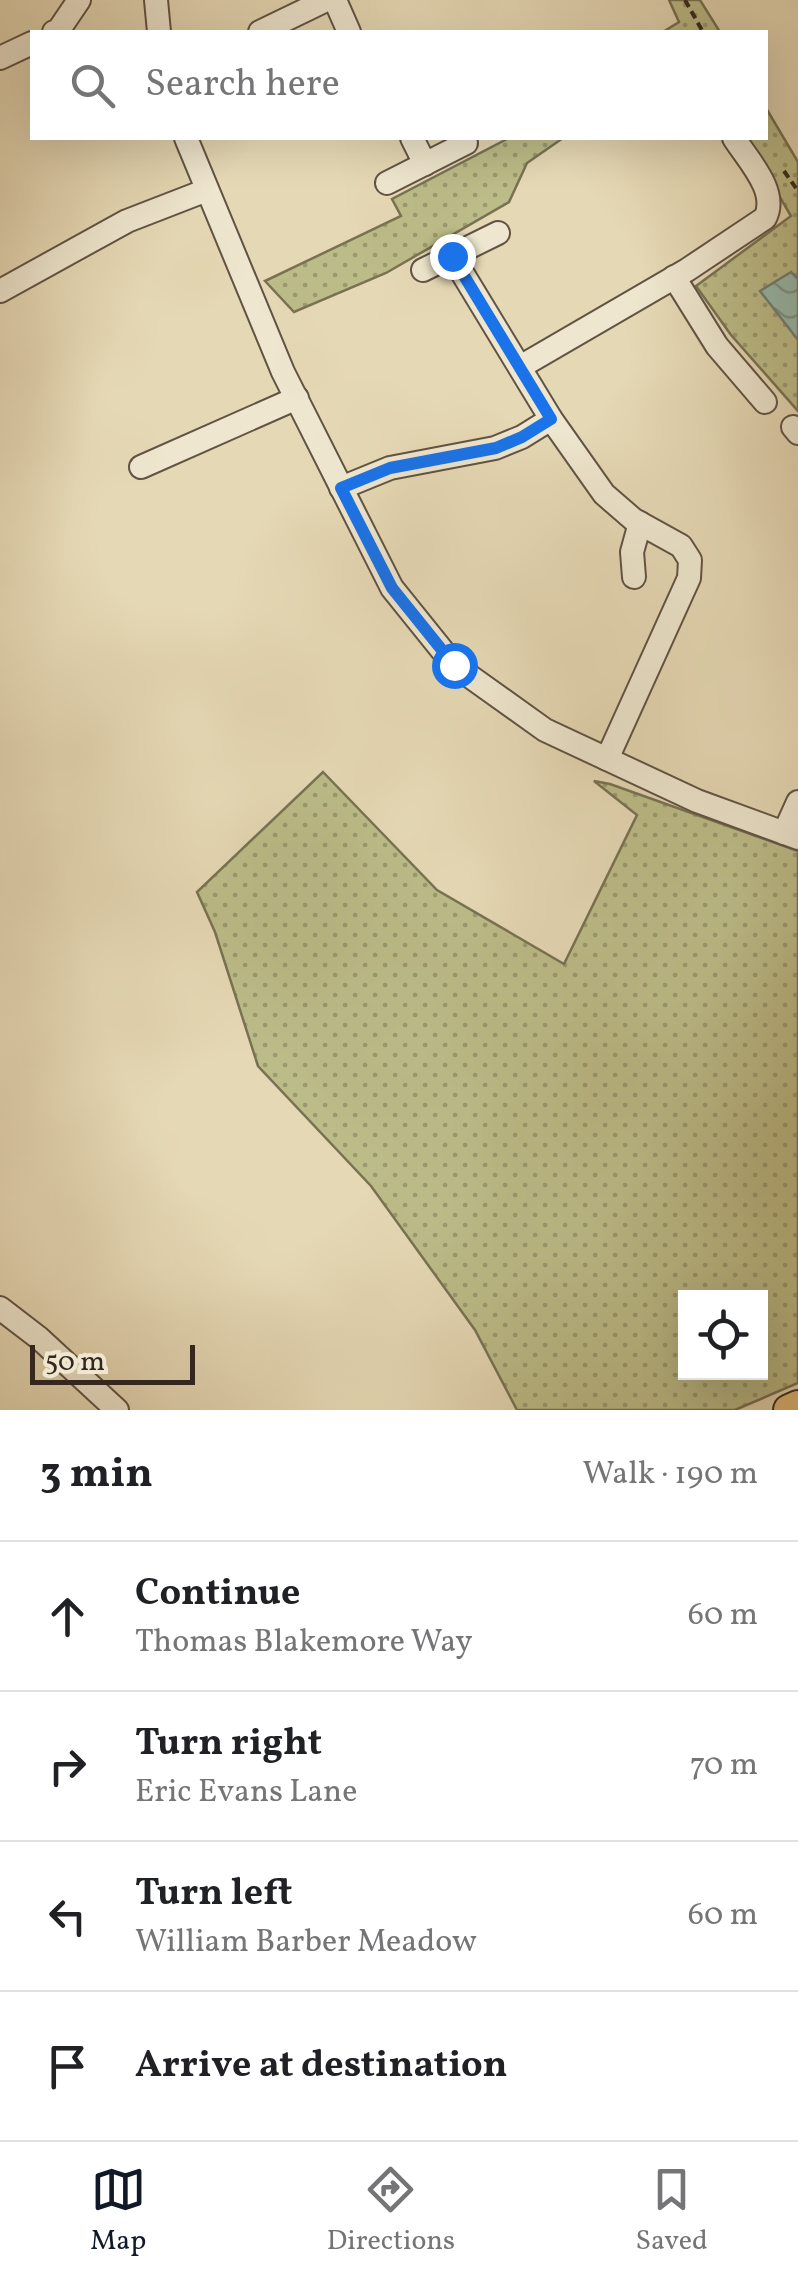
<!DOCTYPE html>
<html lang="en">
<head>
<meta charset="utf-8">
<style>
	:root { --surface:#fff; --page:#f2f2f2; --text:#202124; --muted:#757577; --line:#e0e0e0; --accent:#111827 }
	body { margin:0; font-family:Vollkorn,serif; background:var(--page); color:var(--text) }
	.controls { position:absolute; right:30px; bottom:30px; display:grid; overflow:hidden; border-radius:0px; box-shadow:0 10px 40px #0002 }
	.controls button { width:90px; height:90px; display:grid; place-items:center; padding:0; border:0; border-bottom:2px solid var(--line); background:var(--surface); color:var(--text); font:50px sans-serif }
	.scale { position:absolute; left:30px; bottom:25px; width:165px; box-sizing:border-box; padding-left:10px; border:5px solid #35271e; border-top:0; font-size:28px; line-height:35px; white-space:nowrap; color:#35271e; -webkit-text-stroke:8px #eee6ce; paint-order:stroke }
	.stop { position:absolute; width:30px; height:30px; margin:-22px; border:8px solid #1a73e8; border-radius:50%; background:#fff }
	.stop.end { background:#1a73e8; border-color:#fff; box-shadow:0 2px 10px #0008 }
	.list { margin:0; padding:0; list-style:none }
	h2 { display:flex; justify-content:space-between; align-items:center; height:130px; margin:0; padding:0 40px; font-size:42px }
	h2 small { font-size:32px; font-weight:400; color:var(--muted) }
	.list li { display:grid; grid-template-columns:65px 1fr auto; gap:30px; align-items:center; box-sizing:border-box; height:150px; padding:0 40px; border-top:2px solid var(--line) }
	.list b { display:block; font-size:38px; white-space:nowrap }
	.list p { margin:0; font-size:32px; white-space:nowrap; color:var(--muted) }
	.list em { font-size:32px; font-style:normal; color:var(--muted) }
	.icon { flex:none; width:55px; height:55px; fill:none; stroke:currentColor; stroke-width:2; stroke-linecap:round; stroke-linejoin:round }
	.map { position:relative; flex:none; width:798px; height:1410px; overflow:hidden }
	.search { position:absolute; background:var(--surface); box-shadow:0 10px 40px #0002; left:30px; right:30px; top:30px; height:110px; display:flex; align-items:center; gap:25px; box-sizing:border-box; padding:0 35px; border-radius:0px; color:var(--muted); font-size:38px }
	.sheet { height:730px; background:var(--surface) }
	nav { display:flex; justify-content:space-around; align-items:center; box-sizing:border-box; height:140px; border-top:2px solid var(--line); background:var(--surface); font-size:28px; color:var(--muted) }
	nav a { display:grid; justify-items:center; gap:5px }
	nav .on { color:var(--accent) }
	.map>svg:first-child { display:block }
	.grass { fill:url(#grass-dots); stroke:#787253; stroke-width:2.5; fill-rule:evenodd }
	.water { fill:url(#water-waves); stroke:#6f7f74; stroke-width:2.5 }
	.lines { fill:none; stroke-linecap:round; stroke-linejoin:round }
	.minor-casing { stroke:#615344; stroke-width:26 }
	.major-casing { stroke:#35271e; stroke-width:34 }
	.path { stroke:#35271e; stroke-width:4; stroke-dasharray:8 5; stroke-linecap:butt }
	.minor { stroke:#eee6ce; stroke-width:22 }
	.major { stroke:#e2bc7a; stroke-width:30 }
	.route { stroke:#1a73e8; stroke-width:12 }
</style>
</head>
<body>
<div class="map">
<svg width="798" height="1410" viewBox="0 0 798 1410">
	<defs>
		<pattern id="grass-dots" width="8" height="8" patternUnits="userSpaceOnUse" patternTransform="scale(2.5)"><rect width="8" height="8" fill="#bcbc88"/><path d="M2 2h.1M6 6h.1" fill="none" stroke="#9a996f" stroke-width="1.8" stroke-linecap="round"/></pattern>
		<pattern id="water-waves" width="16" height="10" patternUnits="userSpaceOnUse" patternTransform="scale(2.5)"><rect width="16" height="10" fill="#96baad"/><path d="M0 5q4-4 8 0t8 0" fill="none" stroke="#7b978c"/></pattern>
	</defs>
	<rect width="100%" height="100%" fill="#e5d8b4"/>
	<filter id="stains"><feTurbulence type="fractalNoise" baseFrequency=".002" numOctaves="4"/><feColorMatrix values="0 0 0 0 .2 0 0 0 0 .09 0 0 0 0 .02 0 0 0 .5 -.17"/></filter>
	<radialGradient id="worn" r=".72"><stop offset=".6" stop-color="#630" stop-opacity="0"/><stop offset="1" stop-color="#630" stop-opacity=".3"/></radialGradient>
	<g class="grass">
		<path d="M669,0H700L720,32H663L679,22Z"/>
		<path d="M766,108L798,162V411L731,335L696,286L791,216L745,138H766Z"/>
		<path d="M509,138H563L527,163L509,202L386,273L294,312L265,281L401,216L392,199Z"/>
		<path d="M323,772L437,890L564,964L637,815L594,781L610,784L798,851V1383L735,1410H517L475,1330L371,1186L258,1066L215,932L197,892ZM686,1298H760V1372H686Z"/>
	</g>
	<path class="water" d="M791,272L798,279V340L760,291Z"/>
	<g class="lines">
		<defs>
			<g id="minor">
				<path d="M156,0L159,32"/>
				<path d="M335,0L349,32"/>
				<path d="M54,32L58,31L79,0"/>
				<path d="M260,32L326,0"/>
				<path d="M0,58L32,43"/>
				<path d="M186,138L283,372L392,588L454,665L545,730L697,801L798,838"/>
				<path d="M412,138L425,164"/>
				<path d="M387,183L466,143"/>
				<path d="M452,256L551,419L604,494L634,520L681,546L690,560L689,578L607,759"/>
				<path d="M423,270L498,233"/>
				<path d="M674,277L717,346L765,402"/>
				<path d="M0,291L127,221L207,190"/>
				<path d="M520,367L687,270L765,218C779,192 748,160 734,138"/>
				<path d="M793,427L798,433"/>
				<path d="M141,467L297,398"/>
				<path d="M341,488L390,468L495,448L522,437L551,419"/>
				<path d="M634,577L632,552L640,523"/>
				<path d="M784,833L798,802"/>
				<path d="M0,1308L39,1338L117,1410"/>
			</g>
			<path id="major" d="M789,1410L798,1406"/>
		</defs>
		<use href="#minor" class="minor-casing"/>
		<use href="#major" class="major-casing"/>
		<g class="path">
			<path d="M685,0L703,32"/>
			<path d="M784,171L798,191"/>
		</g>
		<use href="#minor" class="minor"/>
		<use href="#major" class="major"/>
	</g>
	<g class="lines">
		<path class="route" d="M452,256L551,419L522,437L496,448L390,468L341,488L392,588L454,665"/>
	</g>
	<rect width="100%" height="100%" filter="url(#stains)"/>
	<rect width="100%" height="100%" fill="url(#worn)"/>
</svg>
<div class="controls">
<button><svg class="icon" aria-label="locate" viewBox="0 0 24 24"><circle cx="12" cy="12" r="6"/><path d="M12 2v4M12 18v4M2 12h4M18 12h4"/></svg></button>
</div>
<div class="scale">50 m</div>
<div class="stop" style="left:454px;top:665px"></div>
<div class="stop end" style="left:452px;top:256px"></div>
<div class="search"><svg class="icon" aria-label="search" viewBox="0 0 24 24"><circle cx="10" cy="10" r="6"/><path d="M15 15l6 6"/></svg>Search here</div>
</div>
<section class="sheet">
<h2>3 min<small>Walk · 190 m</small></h2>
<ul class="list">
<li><svg class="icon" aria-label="ahead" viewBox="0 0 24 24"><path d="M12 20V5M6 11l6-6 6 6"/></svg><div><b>Continue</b><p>Thomas Blakemore Way</p></div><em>60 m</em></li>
<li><svg class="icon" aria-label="right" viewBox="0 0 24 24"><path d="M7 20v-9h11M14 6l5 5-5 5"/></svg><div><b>Turn right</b><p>Eric Evans Lane</p></div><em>70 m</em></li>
<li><svg class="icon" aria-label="left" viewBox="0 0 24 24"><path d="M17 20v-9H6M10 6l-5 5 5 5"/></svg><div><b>Turn left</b><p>William Barber Meadow</p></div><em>60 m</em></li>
<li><svg class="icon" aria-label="arrive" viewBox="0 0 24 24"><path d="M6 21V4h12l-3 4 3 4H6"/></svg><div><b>Arrive at destination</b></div></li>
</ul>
</section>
<nav>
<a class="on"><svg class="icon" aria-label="map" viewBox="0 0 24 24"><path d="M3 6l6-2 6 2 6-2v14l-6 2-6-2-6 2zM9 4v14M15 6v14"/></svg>Map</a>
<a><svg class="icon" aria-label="directions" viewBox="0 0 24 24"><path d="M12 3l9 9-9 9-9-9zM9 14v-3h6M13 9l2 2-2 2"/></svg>Directions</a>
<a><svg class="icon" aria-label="saved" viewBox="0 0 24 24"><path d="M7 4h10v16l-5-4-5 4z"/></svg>Saved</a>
</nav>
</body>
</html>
